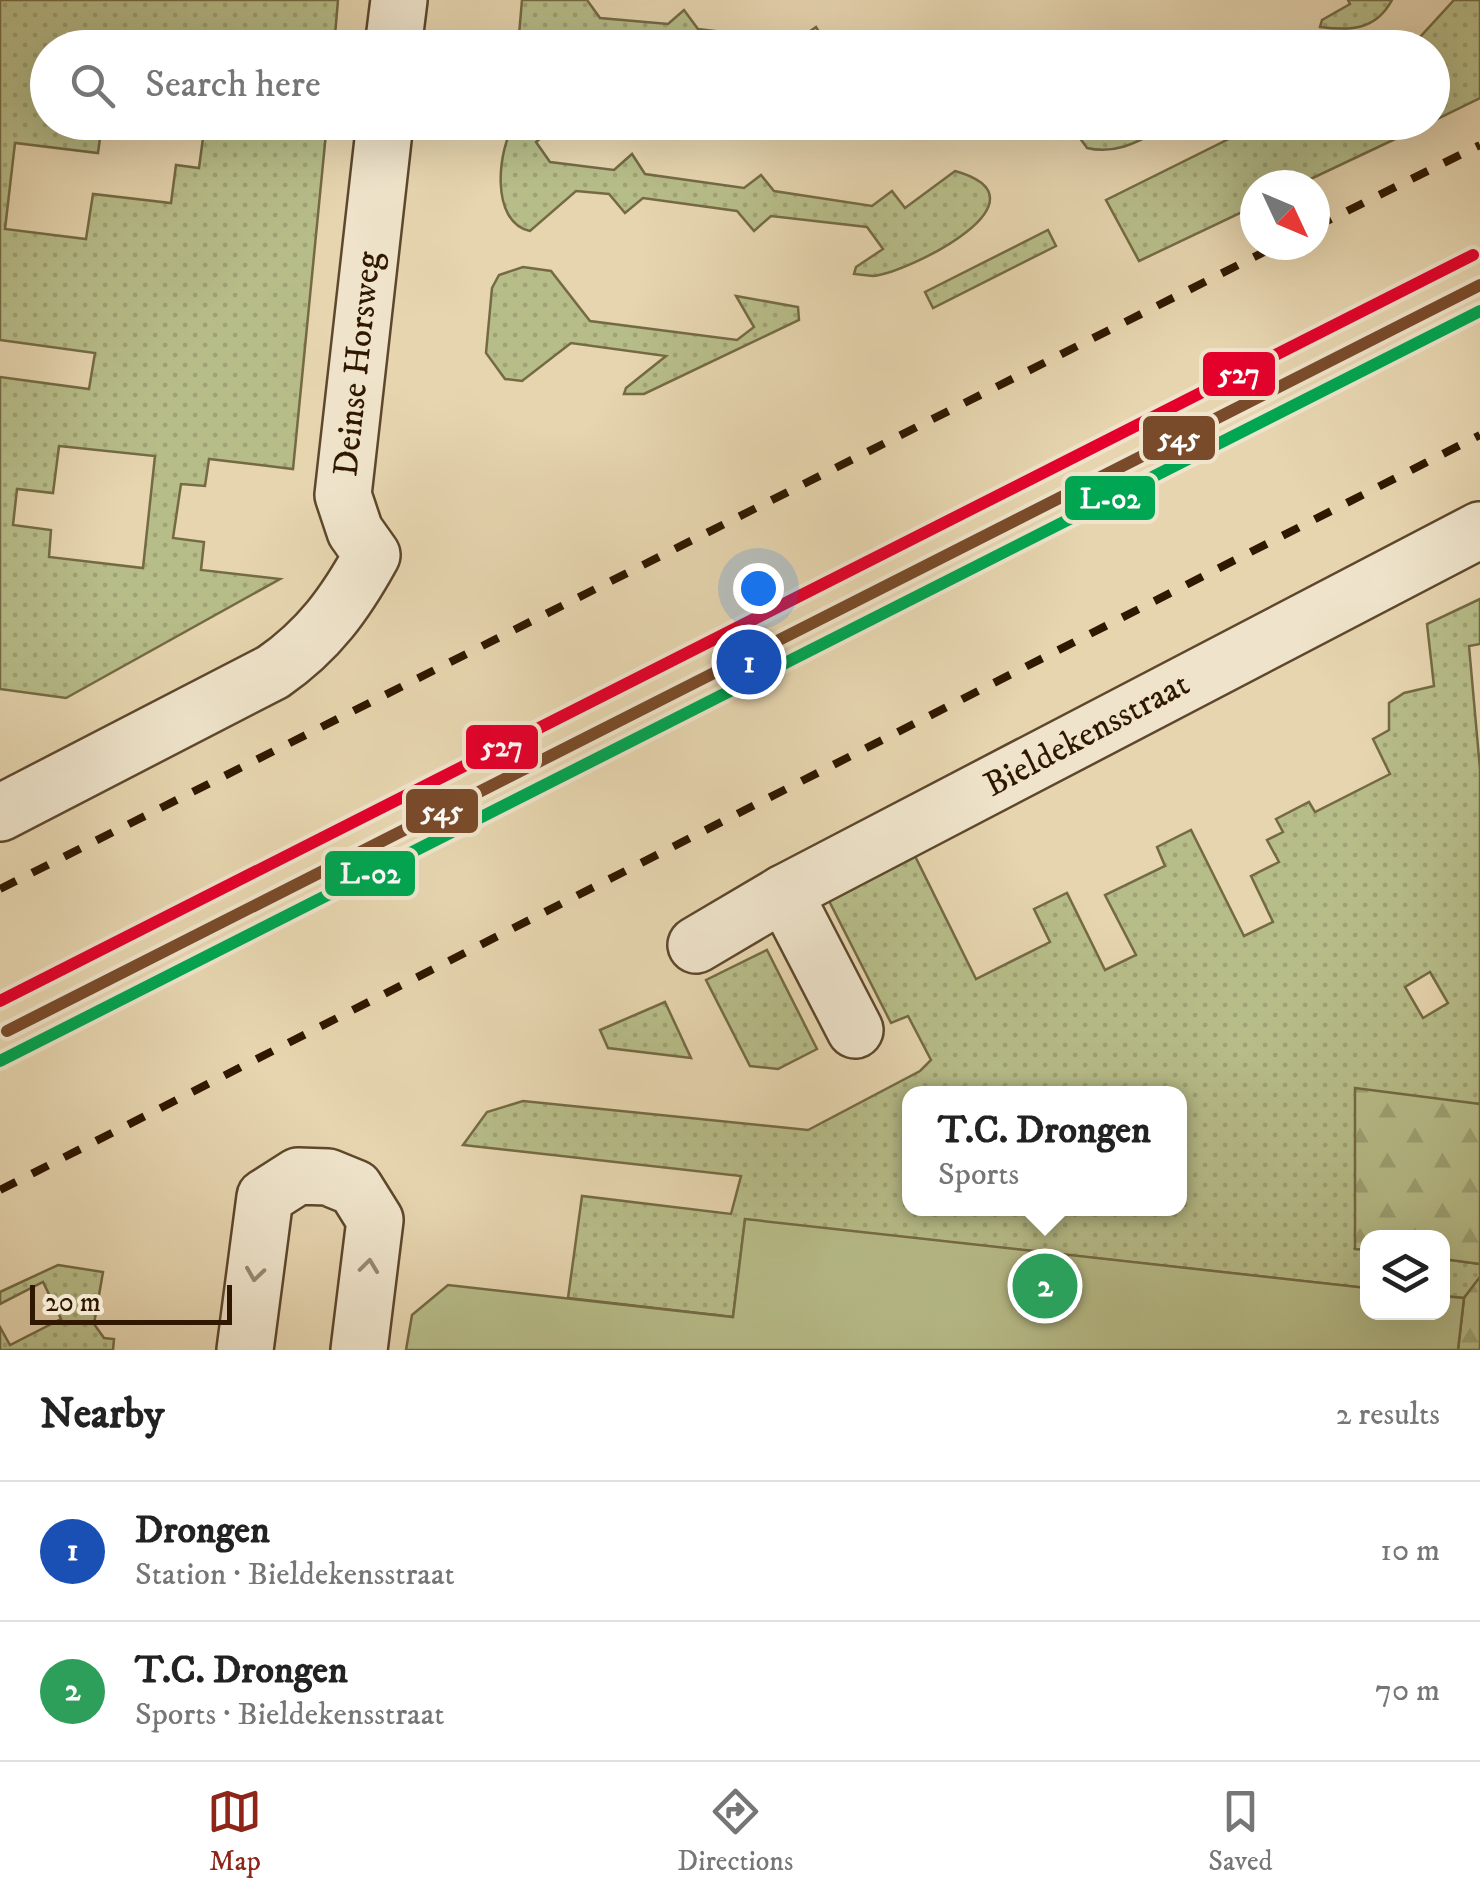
<!DOCTYPE html>
<html lang="en">
<head>
<meta charset="utf-8">
<style>
	:root { --surface:#fff; --page:#f6f6f6; --text:#222; --muted:#767676; --line:#e0e0e0; --accent:#8f2418 }
	body { margin:0; font-family:"IM FELL DW Pica",serif; background:var(--page); color:var(--text) }
	.controls { position:absolute; right:30px; bottom:30px; display:grid; overflow:hidden; border-radius:20px; box-shadow:0 10px 40px #0002 }
	.controls button { width:90px; height:90px; display:grid; place-items:center; padding:0; border:0; border-bottom:2px solid var(--line); background:var(--surface); color:var(--text); font:50px sans-serif }
	.compass { position:absolute; left:1240px; top:170px; width:90px; height:90px; border-radius:50%; background:var(--surface); box-shadow:0 10px 40px #0002; rotate:134deg }
	.scale { position:absolute; left:30px; bottom:25px; width:202px; box-sizing:border-box; padding-left:10px; border:5px solid #301800; border-top:0; font-size:28px; line-height:35px; white-space:nowrap; color:#301800; -webkit-text-stroke:8px #efe4cb; paint-order:stroke }
	.you { position:absolute; left:758px; top:588px; width:35px; height:35px; margin:-25px; border:8px solid #fff; border-radius:50%; background:#1a73e8; box-shadow:0 0 0 15px #1a73e833 }
	.badge { display:grid; place-items:center; width:65px; height:65px; border-radius:50%; background:var(--accent); color:#fff; font-size:32px; font-weight:700 }
	.pin { position:absolute; translate:-50% -50%; border:5px solid #fff; box-shadow:0 2px 10px #0006 }
	.popup { position:absolute; left:902px; top:1086px; width:285px; height:130px; box-sizing:border-box; display:grid; place-content:center; border-radius:20px; background:var(--surface); filter:drop-shadow(0 2px 8px #0005); font-size:32px; white-space:nowrap; color:var(--muted) }
	.popup b { font-size:38px; color:var(--text) }
	.popup::after { content:''; position:absolute; left:50%; top:100%; margin-left:-20px; border:20px solid transparent; border-top-color:var(--surface) }
	.list { margin:0; padding:0; list-style:none }
	h2 { display:flex; justify-content:space-between; align-items:center; height:130px; margin:0; padding:0 40px; font-size:42px }
	h2 small { font-size:32px; font-weight:400; color:var(--muted) }
	.list li { display:grid; grid-template-columns:65px 1fr auto; gap:30px; align-items:center; box-sizing:border-box; height:140px; padding:0 40px; border-top:2px solid var(--line) }
	.list b { display:block; font-size:38px; white-space:nowrap }
	.list p { margin:0; font-size:32px; white-space:nowrap; color:var(--muted) }
	.list em { font-size:32px; font-style:normal; color:var(--muted) }
	.icon { flex:none; width:55px; height:55px; fill:none; stroke:currentColor; stroke-width:2; stroke-linecap:round; stroke-linejoin:round }
	.map { position:relative; flex:none; width:1480px; height:1350px; overflow:hidden }
	.search { position:absolute; background:var(--surface); box-shadow:0 10px 40px #0002; left:30px; right:30px; top:30px; height:110px; display:flex; align-items:center; gap:25px; box-sizing:border-box; padding:0 35px; border-radius:55px; color:var(--muted); font-size:38px }
	.sheet { height:410px; background:var(--surface) }
	nav { display:flex; justify-content:space-around; align-items:center; box-sizing:border-box; height:140px; border-top:2px solid var(--line); background:var(--surface); font-size:28px; color:var(--muted) }
	nav a { display:grid; justify-items:center; gap:5px }
	nav .on { color:var(--accent) }
	.map>svg:first-child { display:block }
	.grass { fill:url(#grass-dots); stroke:#746a44; stroke-width:2.5; fill-rule:evenodd }
	.forest { fill:url(#forest-firs); stroke:#746a44; stroke-width:2.5 }
	.pitch { fill:#b7bd89; stroke:#746a44; stroke-width:2.5 }
	.lines { fill:none; stroke-linecap:round; stroke-linejoin:round }
	.minor-casing { stroke:#5e472c; stroke-width:60 }
	.minor { stroke:#efe4cb; stroke-width:55 }
	.rail { stroke:#301800; stroke-width:8; stroke-dasharray:18 18; stroke-linecap:butt }
	.rail-1-casing { stroke:#efe4cb; stroke-width:20 }
	.rail-2-casing { stroke:#efe4cb; stroke-width:20 }
	.rail-3-casing { stroke:#efe4cb; stroke-width:20 }
	.rail-1 { stroke:#00a651; stroke-width:12 }
	.rail-2 { stroke:#7a4b2a; stroke-width:12 }
	.rail-3 { stroke:#e4002b; stroke-width:12 }
	.oneway { stroke:#998870 }
	.labels { text-anchor:middle; dominant-baseline:central; stroke-width:8; stroke-linejoin:round; paint-order:stroke }
	.street-label { font-size:35px; fill:#301800; stroke:#efe4cb }
	.line-badge { stroke:#efe4cb; stroke-width:4 }
	.badge-label { font-size:28px; text-anchor:middle; font-weight:bold; fill:#fff }
</style>
</head>
<body>
<div class="map">
<svg width="1480" height="1350" viewBox="0 0 1480 1350">
	<defs>
		<pattern id="grass-dots" width="8" height="8" patternUnits="userSpaceOnUse" patternTransform="scale(2.5)"><rect width="8" height="8" fill="#b7bd89"/><path d="M2 2h.1M6 6h.1" fill="none" stroke="#9ea274" stroke-width="1.8" stroke-linecap="round"/></pattern>
		<pattern id="forest-firs" width="22" height="20" patternUnits="userSpaceOnUse" patternTransform="scale(2.5)"><rect width="22" height="20" fill="#b7bd89"/><path d="M5 1l3.5 6h-7zM16 11l3.5 6h-7z" fill="#9ea274"/></pattern>
	</defs>
	<rect width="100%" height="100%" fill="#e6d5af"/>
	<filter id="stains"><feTurbulence type="fractalNoise" baseFrequency=".002" numOctaves="4"/><feColorMatrix values="0 0 0 0 .2 0 0 0 0 .09 0 0 0 0 .02 0 0 0 .5 -.17"/></filter>
	<radialGradient id="worn" r=".72"><stop offset=".6" stop-color="#630" stop-opacity="0"/><stop offset="1" stop-color="#630" stop-opacity=".3"/></radialGradient>
	<g class="grass">
		<path d="M0,0H338L334,47L48,48V122L102,123L98,153L15,143L5,229L86,239L93,194L171,203L176,165L199,168L205,123H327L293,469L209,459L205,486L181,484L173,538L204,542L201,570L280,579L66,698L0,689V377L89,389L95,353L0,340ZM59,446L155,456L143,568L49,557L51,530L13,525L17,489L53,493Z"/>
		<path d="M522,0H587L600,18L668,24L684,10L698,29L796,41L816,27L828,46L843,47L664,48L565,36L548,47H518Z"/>
		<path d="M1348,0H1392C1376,30 1351,31 1320,27L1322,20L1350,4Z"/>
		<path d="M1454,0H1480V98L1433,121L1432,48L1411,47Z"/>
		<path d="M560,123L536,142L550,162L614,170L632,154L645,174L744,188L761,175L774,191L872,206L892,191L905,208L955,171C1056,199 910,272 873,276L854,274L856,267L883,249L867,227L771,216L754,231L737,211L643,198L625,213L609,194L576,191L530,231C489,222 498,148 515,123Z"/>
		<path d="M1069,123H1174C1145,137 1120,156 1087,148Z"/>
		<path d="M1261,123H1429L1298,185H1255V206L1139,261L1106,200Z"/>
		<path d="M1048,230L1056,246L933,308L925,292Z"/>
		<path d="M523,267L551,271L590,321L737,340L754,327L736,296L798,307L799,320L644,394H624L626,388L666,356L571,343L522,381L505,379L486,353L492,288L499,275Z"/>
		<path d="M1480,599V644L1469,646L1480,769V1104L1455,1102L1355,1248L1367,1250V1288L745,1220L733,1317L568,1298L582,1196L731,1214L741,1176L463,1145L487,1112L523,1101L808,1130L920,1071L931,1060L908,1016L891,1023L822,887L908,842L976,979L1050,942L1034,909L1067,893L1105,970L1136,955L1105,895L1165,866L1157,847L1191,830L1244,936L1273,922L1251,876L1279,862L1267,840L1283,832L1276,819L1309,802L1315,812L1390,774L1373,739L1389,730V703L1404,693L1434,686L1427,624ZM1430,972L1448,1003L1423,1018L1405,987ZM910,1094H1180V1208H910Z"/>
		<path d="M767,950L817,1049L778,1069L750,1066L706,980Z"/>
		<path d="M665,1002L691,1058L608,1048L600,1030Z"/>
		<path d="M1443,1259L1480,1264V1277L1464,1298L1443,1296Z"/>
		<path d="M58,1265L103,1272L94,1324L104,1338L114,1339L113,1350H0V1327L10,1345L61,1319L43,1282L0,1304V1292Z"/>
	</g>
	<g class="forest">
		<path d="M1355,1088L1480,1104V1264L1443,1259L1442,1238H1368L1367,1250L1355,1249Z"/>
		<path d="M1480,1277V1350H1458L1464,1298Z"/>
	</g>
	<path class="pitch" d="M745,1219L1367,1288L1368,1312H1442L1443,1296L1464,1298L1458,1350H406L412,1315L448,1285L733,1317Z"/>
	<g class="lines">
		<defs>
			<g id="minor">
				<path d="M393,48L399,0"/>
				<path d="M0,813L273,672C319,640 345,604 372,555L355,531L343,495L385,122"/>
				<path d="M784,893L855,1030"/>
				<path d="M696,945L784,893L1480,530"/>
				<path d="M245,1350L265,1197L298,1176L328,1177L355,1188L375,1220L359,1350"/>
			</g>
		</defs>
		<use href="#minor" class="minor-casing"/>
		<use href="#minor" class="minor"/>
		<g class="rail">
			<path d="M1315,227L1480,145"/>
			<path d="M0,889L1278,245"/>
			<path d="M0,1190L1480,435"/>
		</g>
		<defs>
			<path id="rail-1" d="M0,1061L1480,311"/>
			<path id="rail-2" d="M7,1031L1480,285"/>
			<path id="rail-3" d="M0,1001L1473,255"/>
		</defs>
		<use href="#rail-1" class="rail-1-casing"/>
		<use href="#rail-2" class="rail-2-casing"/>
		<use href="#rail-3" class="rail-3-casing"/>
		<use href="#rail-1" class="rail-1"/>
		<use href="#rail-2" class="rail-2"/>
		<use href="#rail-3" class="rail-3"/>
	</g>
	<defs><path id="oneway-chevron" d="M-2-3.5L2.5 0L-2 3.5" fill="none" stroke-width="1.6" stroke-linecap="round" stroke-linejoin="round" transform="scale(2.5)"/></defs>
	<g class="oneway">
		<use href="#oneway-chevron" transform="translate(369 1266) rotate(-83)"/>
		<use href="#oneway-chevron" transform="translate(255 1274) rotate(98)"/>
	</g>
	<g class="labels">
		<g class="street-label">
			<text transform="translate(358 364) rotate(-84)">Deinse Horsweg</text>
			<text transform="translate(1087 735) rotate(-28)">Bieldekensstraat</text>
		</g>
	</g>
	<g class="line-badge">
		<rect x="1201" y="350" width="76" height="48" rx="10" fill="#e4002b"/>
		<rect x="1141" y="414" width="76" height="48" rx="10" fill="#7a4b2a"/>
		<rect x="1063" y="474" width="94" height="48" rx="10" fill="#00a651"/>
		<rect x="464" y="723" width="76" height="48" rx="10" fill="#e4002b"/>
		<rect x="404" y="787" width="76" height="48" rx="10" fill="#7a4b2a"/>
		<rect x="323" y="849" width="94" height="49" rx="10" fill="#00a651"/>
	</g>
	<g class="badge-label">
		<text x="1239" y="383">527</text>
		<text x="1179" y="447">545</text>
		<text x="1110" y="508">L-02</text>
		<text x="502" y="756">527</text>
		<text x="442" y="820">545</text>
		<text x="370" y="883">L-02</text>
	</g>
	<rect width="100%" height="100%" filter="url(#stains)"/>
	<rect width="100%" height="100%" fill="url(#worn)"/>
</svg>
<div class="controls">
<button><svg class="icon" aria-label="layers" viewBox="0 0 24 24"><path d="M12 4l9 5-9 5-9-5zM3 14l9 5 9-5"/></svg></button>
</div>
<svg class="compass" viewBox="-18 -18 36 36"><path d="M0-13l5 13h-10z" fill="#e53935"/><path d="M0 13l5-13h-10z" fill="#767676"/></svg>
<div class="scale">20 m</div>
<div class="you"></div>
<div class="pin badge" style="left:749px;top:662px;background:#1a4fb4">1</div>
<div class="pin badge" style="left:1045px;top:1286px;background:#2e9e5b">2</div>
<div class="popup"><b>T.C. Drongen</b>Sports</div>
<div class="search"><svg class="icon" aria-label="search" viewBox="0 0 24 24"><circle cx="10" cy="10" r="6"/><path d="M15 15l6 6"/></svg>Search here</div>
</div>
<section class="sheet">
<h2>Nearby<small>2 results</small></h2>
<ul class="list">
<li><span class="badge" style="background:#1a4fb4">1</span><div><b>Drongen</b><p>Station · Bieldekensstraat</p></div><em>10 m</em></li>
<li><span class="badge" style="background:#2e9e5b">2</span><div><b>T.C. Drongen</b><p>Sports · Bieldekensstraat</p></div><em>70 m</em></li>
</ul>
</section>
<nav>
<a class="on"><svg class="icon" aria-label="map" viewBox="0 0 24 24"><path d="M3 6l6-2 6 2 6-2v14l-6 2-6-2-6 2zM9 4v14M15 6v14"/></svg>Map</a>
<a><svg class="icon" aria-label="directions" viewBox="0 0 24 24"><path d="M12 3l9 9-9 9-9-9zM9 14v-3h6M13 9l2 2-2 2"/></svg>Directions</a>
<a><svg class="icon" aria-label="saved" viewBox="0 0 24 24"><path d="M7 4h10v16l-5-4-5 4z"/></svg>Saved</a>
</nav>
</body>
</html>
